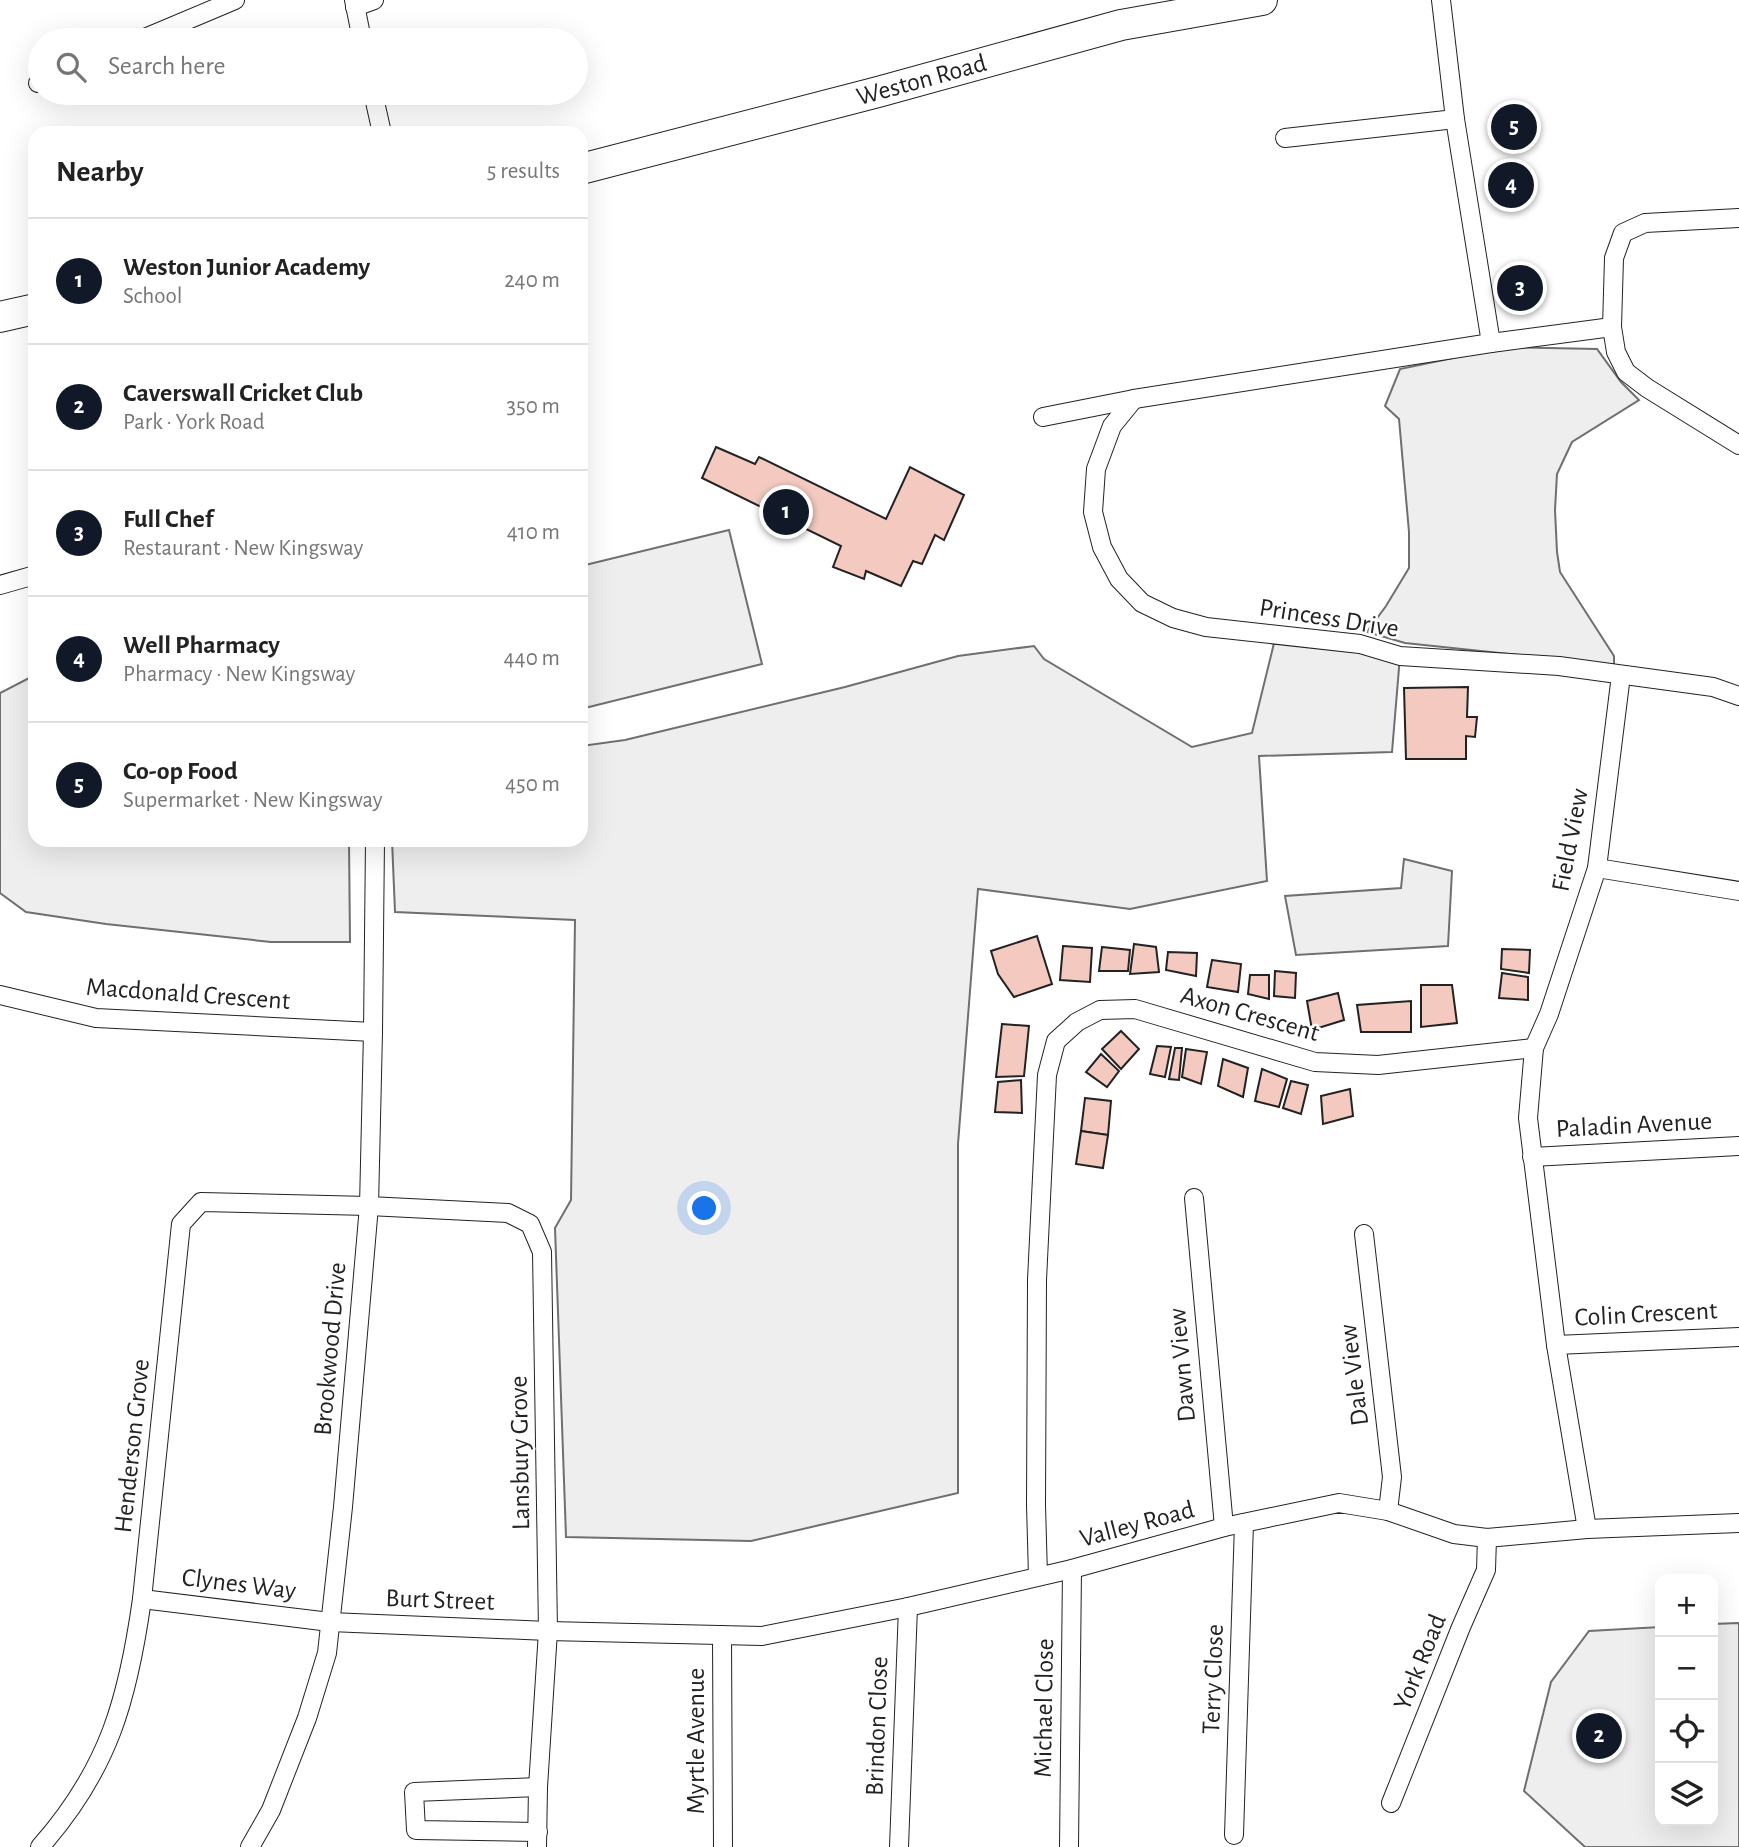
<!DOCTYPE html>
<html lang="en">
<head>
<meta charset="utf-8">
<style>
	:root { --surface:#fff; --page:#f6f6f6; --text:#222; --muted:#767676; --line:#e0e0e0; --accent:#111827 }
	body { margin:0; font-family:"Alegreya Sans",sans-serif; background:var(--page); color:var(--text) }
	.controls { position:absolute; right:21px; bottom:21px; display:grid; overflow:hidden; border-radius:14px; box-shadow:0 7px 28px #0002 }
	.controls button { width:63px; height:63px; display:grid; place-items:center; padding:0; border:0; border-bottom:2px solid var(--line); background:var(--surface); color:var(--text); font:35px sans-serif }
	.you { position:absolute; left:705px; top:1209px; width:24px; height:24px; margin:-18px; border:5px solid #fff; border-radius:50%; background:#1a73e8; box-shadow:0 0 0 10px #1a73e833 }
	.badge { display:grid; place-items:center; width:46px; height:46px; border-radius:50%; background:var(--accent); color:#fff; font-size:23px; font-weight:700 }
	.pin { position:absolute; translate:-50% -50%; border:4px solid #fff; box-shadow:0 2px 7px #0006 }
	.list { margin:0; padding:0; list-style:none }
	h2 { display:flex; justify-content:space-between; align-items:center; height:91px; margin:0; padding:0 28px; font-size:30px }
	h2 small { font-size:23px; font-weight:400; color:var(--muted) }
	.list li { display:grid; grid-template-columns:46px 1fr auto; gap:21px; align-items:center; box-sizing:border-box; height:126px; padding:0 28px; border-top:2px solid var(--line) }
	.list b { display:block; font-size:26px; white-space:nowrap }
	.list p { margin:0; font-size:23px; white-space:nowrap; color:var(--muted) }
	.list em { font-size:23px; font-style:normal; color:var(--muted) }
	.icon { flex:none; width:38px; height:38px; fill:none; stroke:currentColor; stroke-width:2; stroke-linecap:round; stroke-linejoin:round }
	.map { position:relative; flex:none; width:1739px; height:1847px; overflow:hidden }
	.search { position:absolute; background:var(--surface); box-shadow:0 7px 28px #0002; left:28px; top:28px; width:560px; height:77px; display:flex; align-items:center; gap:18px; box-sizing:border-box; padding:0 24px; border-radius:38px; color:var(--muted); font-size:26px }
	.panel { position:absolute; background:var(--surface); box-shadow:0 7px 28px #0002; left:28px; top:126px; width:560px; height:721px; border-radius:21px }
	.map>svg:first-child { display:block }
	.green { fill:#eee; stroke:#6f6f6f; stroke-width:2 }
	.building { fill:#f3c9c0; stroke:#222; stroke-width:2 }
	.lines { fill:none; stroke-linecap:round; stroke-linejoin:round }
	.minor-casing { stroke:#222; stroke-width:20 }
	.trunk-casing { stroke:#222; stroke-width:32 }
	.minor { stroke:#fff; stroke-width:18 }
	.trunk { stroke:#fff; stroke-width:30 }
	.labels { text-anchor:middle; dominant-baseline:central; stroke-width:5; stroke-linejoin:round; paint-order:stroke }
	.street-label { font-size:26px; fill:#222; stroke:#fff }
</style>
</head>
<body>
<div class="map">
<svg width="1739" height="1847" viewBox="0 0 1739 1847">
	<rect width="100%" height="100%" fill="#fff"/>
	<g class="green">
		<path d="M1506,347L1597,349L1621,382L1639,400L1572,442L1557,474L1555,510L1557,552L1560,572L1614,656V665L1405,643L1367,632L1386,606L1409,568V532L1399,419L1385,406L1400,369Z"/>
		<path d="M729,530L762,664L581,709V566Z"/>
		<path d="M1276,635L1400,656L1392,752L1259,756L1267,881L1130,909L978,889L958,1144V1493L751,1541L566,1537L555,1228L571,1200L575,920L395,912L392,840H581V746L625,740L845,687L958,656L1034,646L1044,659L1192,747L1252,733Z"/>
		<path d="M35,675V840H349L350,942H271L106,924L26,912L0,893V693Z"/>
		<path d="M1404,859L1452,871L1448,946L1296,955L1285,896L1401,888Z"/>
		<path d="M1739,1623V1847H1585L1524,1791L1551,1682L1589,1631L1660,1627V1821H1713V1624Z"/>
	</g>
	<g class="building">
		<path d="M716,447L755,464L759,457L886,519L910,467L964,495L944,540L935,535L922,564L913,561L901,586L866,571L864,579L833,567L841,546L702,478Z"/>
		<path d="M1468,687L1467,717H1477L1475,737L1466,736V759H1406L1404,688Z"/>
		<path d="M1037,936L1052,984L1014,997L998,974L991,951Z"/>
		<path d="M1134,944L1156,947L1159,972L1130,974Z"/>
		<path d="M1063,946L1092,948L1090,982L1060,980Z"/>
		<path d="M1102,947L1130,950L1128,971H1099Z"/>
		<path d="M1502,949L1530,950L1529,973L1501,969Z"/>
		<path d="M1168,952L1197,953L1196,976L1166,970Z"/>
		<path d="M1212,960L1241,964L1238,992L1207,987Z"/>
		<path d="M1275,971L1296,973L1295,998L1274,996Z"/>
		<path d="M1502,973L1528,977V1000L1499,998Z"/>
		<path d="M1250,975H1269V999L1248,994Z"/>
		<path d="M1421,985H1452L1457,1023L1421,1027Z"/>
		<path d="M1338,993L1344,1020L1312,1030L1307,1001Z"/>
		<path d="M1411,1001V1032H1361L1357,1005Z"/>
		<path d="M1002,1024L1029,1026L1024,1076L996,1077Z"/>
		<path d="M1121,1031L1139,1049L1121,1069L1102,1049Z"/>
		<path d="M1157,1046L1171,1047L1165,1077L1150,1074Z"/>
		<path d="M1175,1048H1182L1179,1080L1169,1079Z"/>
		<path d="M1186,1049L1207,1052L1201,1084L1182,1077Z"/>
		<path d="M1101,1054L1119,1071L1107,1087L1086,1072Z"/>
		<path d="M1223,1059L1248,1068L1243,1097L1218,1086Z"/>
		<path d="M1262,1069L1287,1079L1279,1107L1255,1101Z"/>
		<path d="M1021,1080L1022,1113L995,1112L998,1082Z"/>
		<path d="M1291,1081L1308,1085L1301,1114L1283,1108Z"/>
		<path d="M1350,1089L1353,1116L1323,1124L1321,1096Z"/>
		<path d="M1085,1098L1111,1101L1108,1135L1081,1131Z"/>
		<path d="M1081,1131L1108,1135L1103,1168L1076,1164Z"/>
	</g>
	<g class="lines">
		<defs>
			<g id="minor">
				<path d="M354,0L362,40"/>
				<path d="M1441,0L1455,119L1491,343L1612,327"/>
				<path d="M355,7L374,0"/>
				<path d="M140,40L235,0"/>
				<path d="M38,83L40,82"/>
				<path d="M373,93L382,133"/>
				<path d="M1285,138L1455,119"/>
				<path d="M1739,218L1645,223L1623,233L1614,258L1612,327L1616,352L1626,372L1647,388L1739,445"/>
				<path d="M1134,399L1112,426L1096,469L1093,512L1102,547L1119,579L1142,603L1173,618L1206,627L1360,644L1400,656L1559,666L1713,687L1739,696"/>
				<path d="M1043,417L1134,399L1491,343"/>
				<path d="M0,585L35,575"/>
				<path d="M1597,868L1739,891"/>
				<path d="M0,995L96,1018L373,1032"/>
				<path d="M1532,1157L1739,1146"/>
				<path d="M1194,1198L1224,1527"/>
				<path d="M1364,1234L1392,1477L1388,1511"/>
				<path d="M1556,1345L1739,1337"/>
				<path d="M1587,1529L1556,1345L1528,1118L1534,1048L1549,1014L1597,868L1621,675"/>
				<path d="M1038,1576L1036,1505L1037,1280L1047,1075L1056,1041L1077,1022L1100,1010L1135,1009L1315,1062L1378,1065L1534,1048"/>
				<path d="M142,1599L330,1622L548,1631L762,1636L908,1607L1072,1569L1224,1527L1339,1503L1388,1511L1454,1534L1487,1538L1587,1529L1739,1523"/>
				<path d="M722,1635L723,1847"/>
				<path d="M1391,1803L1461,1627L1486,1570L1487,1538"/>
				<path d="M538,1832L416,1830L414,1792L538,1787"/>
				<path d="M1234,1835L1244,1523"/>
				<path d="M40,1847C109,1769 128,1699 142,1599L181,1224L201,1202L369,1206L508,1213L530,1224L542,1252L548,1631L538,1787L537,1847"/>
				<path d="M250,1847L271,1810L307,1718L327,1653L343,1507L369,1206L373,1032L375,840"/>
				<path d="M899,1847L908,1607"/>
				<path d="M1069,1847L1072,1569"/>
			</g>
			<g id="trunk">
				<path id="s1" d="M581,169L878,92L1121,25L1262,0"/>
				<path d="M0,317L35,309"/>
			</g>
		</defs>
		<use href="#minor" class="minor-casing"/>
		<use href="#trunk" class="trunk-casing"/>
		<use href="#minor" class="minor"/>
		<use href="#trunk" class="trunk"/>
	</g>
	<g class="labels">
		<g class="street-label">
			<text stroke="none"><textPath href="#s1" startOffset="352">Weston Road</textPath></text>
			<text transform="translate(1329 618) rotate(9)">Princess Drive</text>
			<text transform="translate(1570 840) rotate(-79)">Field View</text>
			<text transform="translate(188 994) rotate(4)">Macdonald Crescent</text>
			<text transform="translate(1250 1014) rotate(16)">Axon Crescent</text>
			<text transform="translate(1634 1125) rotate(-3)">Paladin Avenue</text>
			<text transform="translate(1646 1314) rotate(-3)">Colin Crescent</text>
			<text transform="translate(330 1349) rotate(-85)">Brookwood Drive</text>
			<text transform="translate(1182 1365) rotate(-95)">Dawn View</text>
			<text transform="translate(1354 1375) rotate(-97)">Dale View</text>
			<text transform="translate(132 1446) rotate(-84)">Henderson Grove</text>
			<text transform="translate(520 1453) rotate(-91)">Lansbury Grove</text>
			<text transform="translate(1137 1524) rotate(-15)">Valley Road</text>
			<text transform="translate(239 1584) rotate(7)">Clynes Way</text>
			<text transform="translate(440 1600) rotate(2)">Burt Street</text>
			<text transform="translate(1420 1662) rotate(-68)">York Road</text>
			<text transform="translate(1213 1679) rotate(-88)">Terry Close</text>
			<text transform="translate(1044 1708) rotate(-89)">Michael Close</text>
			<text transform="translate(877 1726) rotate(-88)">Brindon Close</text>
			<text transform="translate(696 1741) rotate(-90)">Myrtle Avenue</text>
		</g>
	</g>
</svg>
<div class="controls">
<button>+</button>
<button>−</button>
<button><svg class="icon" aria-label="locate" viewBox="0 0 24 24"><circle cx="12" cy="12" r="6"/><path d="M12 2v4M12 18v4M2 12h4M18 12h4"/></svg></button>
<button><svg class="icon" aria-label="layers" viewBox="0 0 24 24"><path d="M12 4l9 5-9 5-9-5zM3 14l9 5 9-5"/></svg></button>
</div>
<div class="you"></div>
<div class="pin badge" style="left:786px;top:512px">1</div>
<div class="pin badge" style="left:1599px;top:1736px">2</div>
<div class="pin badge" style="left:1520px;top:288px">3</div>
<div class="pin badge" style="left:1511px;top:185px">4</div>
<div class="pin badge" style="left:1514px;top:127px">5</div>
<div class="search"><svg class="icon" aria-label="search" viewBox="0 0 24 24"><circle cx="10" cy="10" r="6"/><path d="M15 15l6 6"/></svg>Search here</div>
<section class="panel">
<h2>Nearby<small>5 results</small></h2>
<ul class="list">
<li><span class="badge">1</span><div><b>Weston Junior Academy</b><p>School</p></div><em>240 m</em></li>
<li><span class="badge">2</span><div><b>Caverswall Cricket Club</b><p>Park · York Road</p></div><em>350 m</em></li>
<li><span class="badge">3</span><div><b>Full Chef</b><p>Restaurant · New Kingsway</p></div><em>410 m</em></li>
<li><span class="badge">4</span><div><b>Well Pharmacy</b><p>Pharmacy · New Kingsway</p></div><em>440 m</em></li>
<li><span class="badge">5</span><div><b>Co-op Food</b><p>Supermarket · New Kingsway</p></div><em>450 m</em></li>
</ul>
</section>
</div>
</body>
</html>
